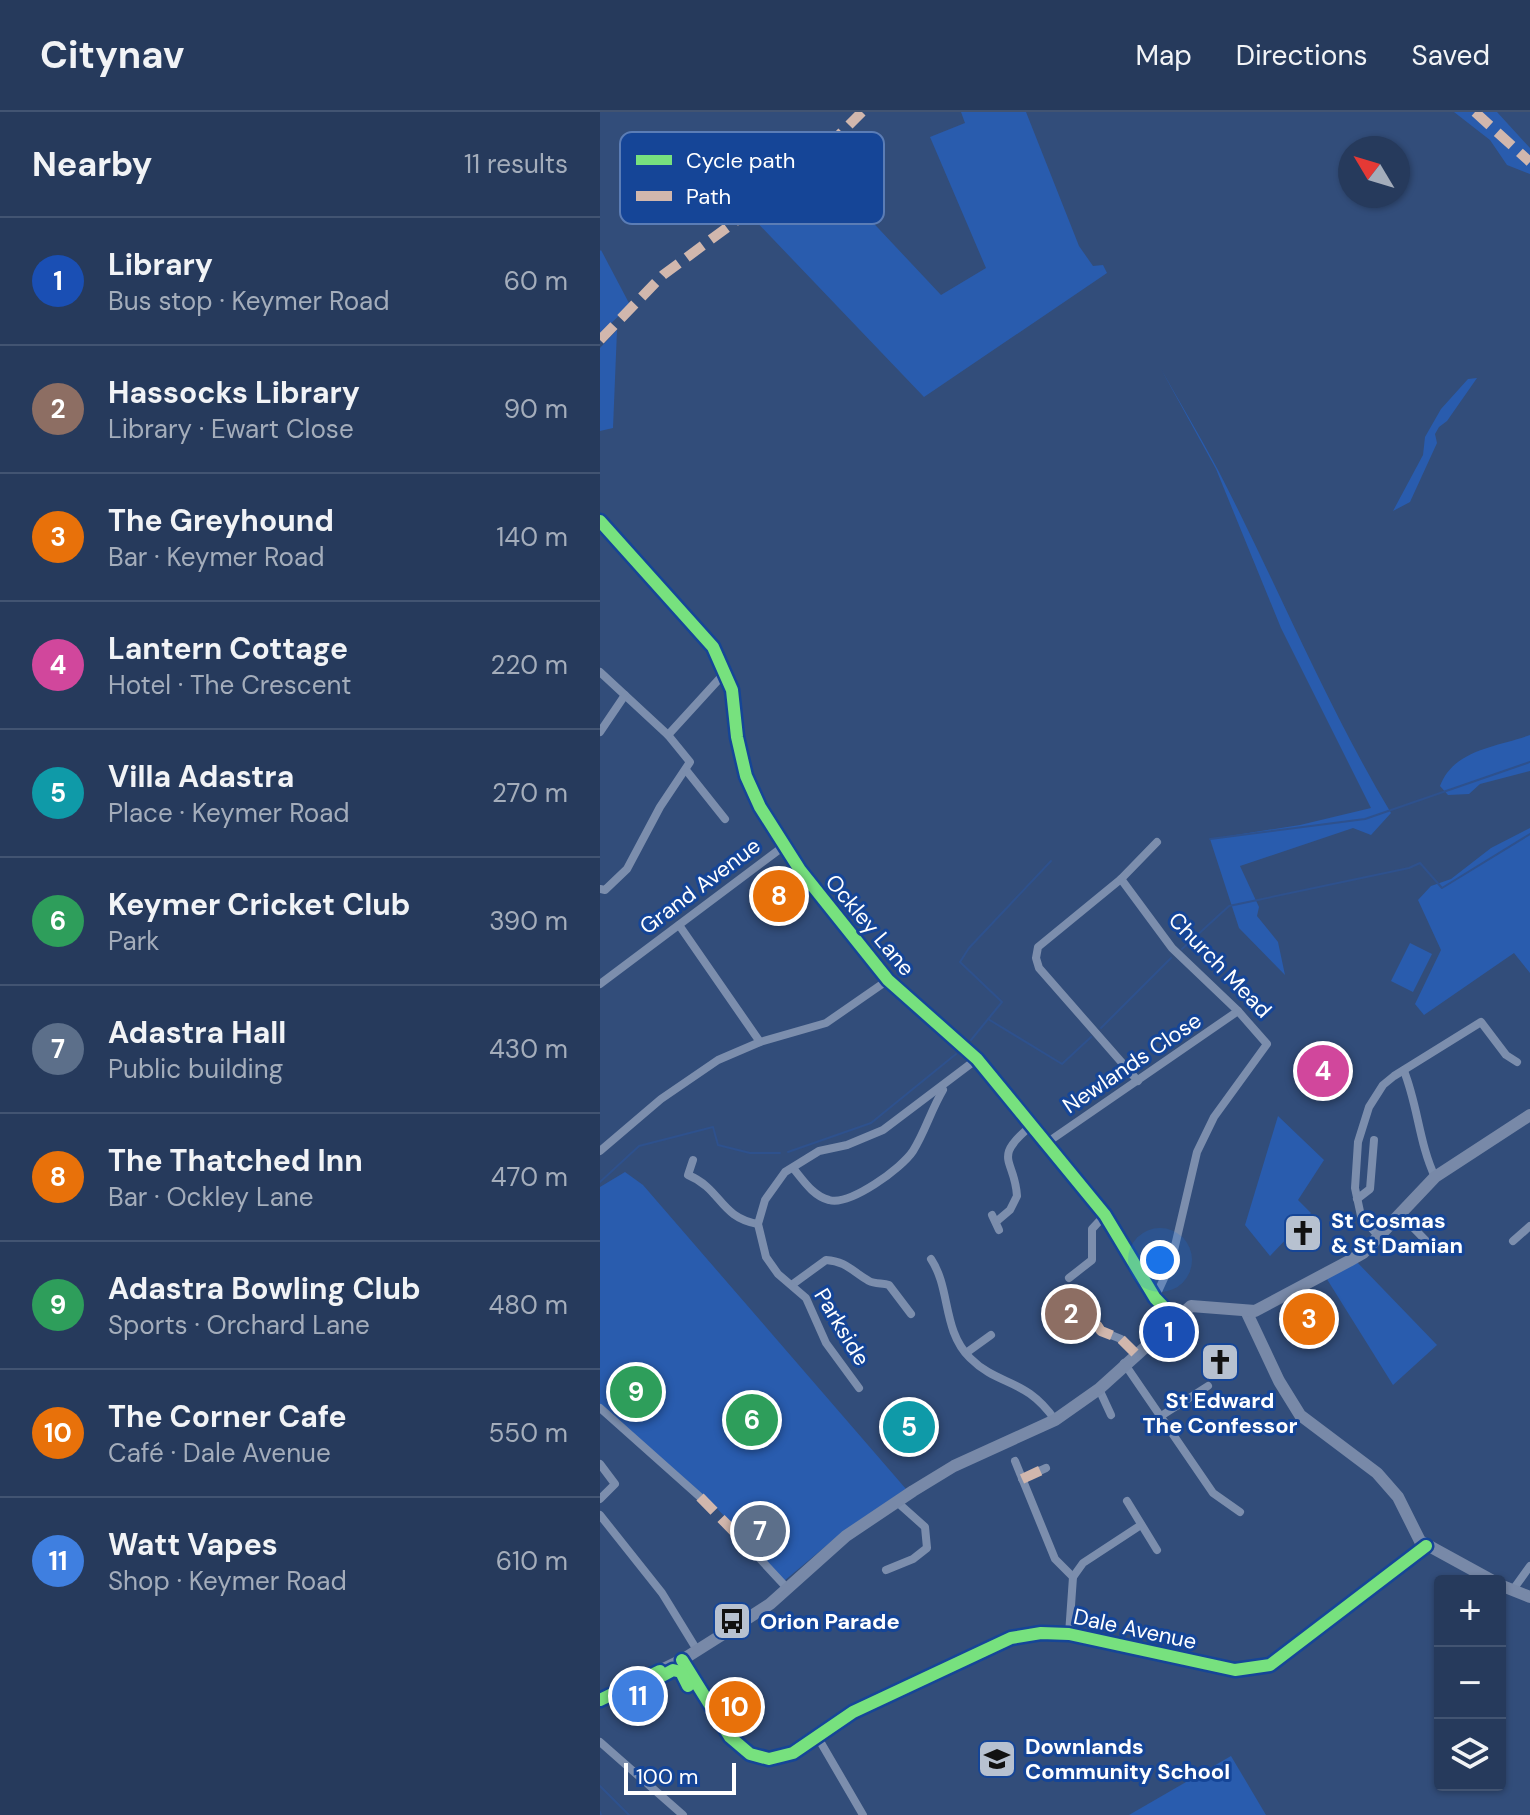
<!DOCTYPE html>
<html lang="en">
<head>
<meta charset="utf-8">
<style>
	:root { --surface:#263a5c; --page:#324565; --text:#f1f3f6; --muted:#a4adbb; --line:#425472; --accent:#b7c1d0 }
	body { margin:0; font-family:"DM Sans",sans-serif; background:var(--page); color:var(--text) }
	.controls { position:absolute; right:24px; bottom:24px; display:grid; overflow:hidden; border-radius:8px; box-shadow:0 2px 6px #0004 }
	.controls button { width:72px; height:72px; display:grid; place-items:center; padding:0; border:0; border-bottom:2px solid var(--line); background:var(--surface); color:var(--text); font:40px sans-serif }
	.compass { position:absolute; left:738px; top:24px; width:72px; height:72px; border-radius:50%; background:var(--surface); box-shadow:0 2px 6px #0004; rotate:308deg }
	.scale { position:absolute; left:24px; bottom:20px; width:112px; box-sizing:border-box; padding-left:8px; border:4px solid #fff; border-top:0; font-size:22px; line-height:28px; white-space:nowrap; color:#fff; -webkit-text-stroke:6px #154597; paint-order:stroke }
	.you { position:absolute; left:560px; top:1148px; width:28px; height:28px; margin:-20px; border:6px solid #fff; border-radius:50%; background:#1a73e8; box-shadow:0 0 0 12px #1a73e833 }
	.badge { display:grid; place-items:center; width:52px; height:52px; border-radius:50%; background:var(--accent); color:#fff; font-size:26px; font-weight:700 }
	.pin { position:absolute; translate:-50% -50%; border:4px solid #fff; box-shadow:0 2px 8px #0006 }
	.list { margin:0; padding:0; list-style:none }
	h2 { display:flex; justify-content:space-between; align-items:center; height:104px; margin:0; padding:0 32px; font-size:34px }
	h2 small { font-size:26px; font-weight:400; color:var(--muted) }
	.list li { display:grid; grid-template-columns:52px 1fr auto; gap:24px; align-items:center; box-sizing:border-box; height:128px; padding:0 32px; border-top:2px solid var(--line) }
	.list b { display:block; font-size:30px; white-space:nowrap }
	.list p { margin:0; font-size:26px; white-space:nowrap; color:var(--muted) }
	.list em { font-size:26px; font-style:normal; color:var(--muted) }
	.icon { flex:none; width:44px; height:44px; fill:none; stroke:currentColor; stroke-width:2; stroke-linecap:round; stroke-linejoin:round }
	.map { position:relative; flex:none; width:930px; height:1703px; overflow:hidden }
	header { display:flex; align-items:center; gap:48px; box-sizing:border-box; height:112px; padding:0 40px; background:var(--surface); border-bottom:2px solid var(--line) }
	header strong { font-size:38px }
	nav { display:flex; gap:44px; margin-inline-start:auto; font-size:28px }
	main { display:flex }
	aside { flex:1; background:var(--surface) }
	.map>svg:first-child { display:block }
	.green { fill:#295cae }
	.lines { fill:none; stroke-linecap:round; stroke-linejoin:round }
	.stream { stroke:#2e518d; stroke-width:2 }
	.street { stroke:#7c8ead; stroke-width:8 }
	.secondary { stroke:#7889a8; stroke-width:12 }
	.quiet { stroke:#d1b7ad; stroke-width:10; stroke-dasharray:20 10; stroke-linecap:butt }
	.cycleway-casing { stroke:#154597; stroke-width:17 }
	.cycleway { stroke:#77e17e; stroke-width:12 }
	.labels { text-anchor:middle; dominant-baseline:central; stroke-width:6; stroke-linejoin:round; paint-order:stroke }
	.street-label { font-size:22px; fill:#fff; stroke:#154597 }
	.poi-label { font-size:22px; font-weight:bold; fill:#fff; stroke:#154597; text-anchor:start }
	.key { fill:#154597; stroke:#5b7db6; stroke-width:2 }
	.key-label { font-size:22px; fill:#fff }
</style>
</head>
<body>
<header>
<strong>Citynav</strong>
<nav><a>Map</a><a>Directions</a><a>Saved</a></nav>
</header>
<main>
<aside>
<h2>Nearby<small>11 results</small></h2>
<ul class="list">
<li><span class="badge" style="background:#1a4fb4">1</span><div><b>Library</b><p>Bus stop · Keymer Road</p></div><em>60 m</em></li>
<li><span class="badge" style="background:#8d6e63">2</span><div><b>Hassocks Library</b><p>Library · Ewart Close</p></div><em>90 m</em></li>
<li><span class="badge" style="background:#e8710a">3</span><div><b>The Greyhound</b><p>Bar · Keymer Road</p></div><em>140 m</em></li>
<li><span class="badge" style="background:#d1479c">4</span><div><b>Lantern Cottage</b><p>Hotel · The Crescent</p></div><em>220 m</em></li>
<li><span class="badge" style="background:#0f9aa8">5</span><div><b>Villa Adastra</b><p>Place · Keymer Road</p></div><em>270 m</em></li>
<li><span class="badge" style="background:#2e9e5b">6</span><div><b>Keymer Cricket Club</b><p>Park</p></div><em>390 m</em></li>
<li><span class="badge" style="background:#5c6f8a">7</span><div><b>Adastra Hall</b><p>Public building</p></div><em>430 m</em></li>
<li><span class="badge" style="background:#e8710a">8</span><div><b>The Thatched Inn</b><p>Bar · Ockley Lane</p></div><em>470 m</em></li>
<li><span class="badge" style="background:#2e9e5b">9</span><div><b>Adastra Bowling Club</b><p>Sports · Orchard Lane</p></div><em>480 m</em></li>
<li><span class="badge" style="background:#e8710a">10</span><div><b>The Corner Cafe</b><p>Café · Dale Avenue</p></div><em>550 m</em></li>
<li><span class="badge" style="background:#3f7fe0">11</span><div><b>Watt Vapes</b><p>Shop · Keymer Road</p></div><em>610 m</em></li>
</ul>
</aside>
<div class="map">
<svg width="930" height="1703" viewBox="0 0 930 1703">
	<rect width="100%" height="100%" fill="#324d7a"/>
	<g class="green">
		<path d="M361,0H426L479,134L493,154L503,153L507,161L324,285L150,103L217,51L341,183L386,156L330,25L365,11Z"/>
		<path d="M854,0H897L930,36V62L907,53L890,28Z"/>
		<path d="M1,138L30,193L0,222V139Z"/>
		<path d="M17,218L13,316L0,319V236Z"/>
		<path d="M561,257C580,291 600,324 618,358C677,472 725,591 791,701L771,723L753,716L640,754L659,795L657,804L678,830L685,863L639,816L610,727L700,713L771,696L681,516L616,357Z"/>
		<path d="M877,266L847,309L839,315L835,322L837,331L810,390L793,399L823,343L825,325L841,297L868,267Z"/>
		<path d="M930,623V659L880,672L869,682L848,683L840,674C854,637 897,635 930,623Z"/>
		<path d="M930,716V861L914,841L824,903L815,892L841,838L818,788L831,774L851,767L891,736Z"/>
		<path d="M810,831L832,842L813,880L791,869Z"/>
		<path d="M678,1004L724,1048L698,1088L711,1101L670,1144L645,1113Z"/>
		<path d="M25,1060L43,1073L306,1377L244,1419L184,1469L113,1392L0,1292V1075Z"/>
		<path d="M755,1148L837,1233L793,1273L725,1164Z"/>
		<path d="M631,1644L666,1703H529Z"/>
	</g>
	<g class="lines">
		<g class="stream">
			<path d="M610,727L765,707L930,650"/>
			<path d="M582,837L629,794L809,756L820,751L842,776L930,722"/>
			<path d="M388,907L462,952L491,925"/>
			<path d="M501,916L571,846"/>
			<path d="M371,928L402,890L360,850L369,836L451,749"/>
			<path d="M188,1040L271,1011L356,942"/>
			<path d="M0,1070L39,1034L113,1015L118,1033L150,1041H180"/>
			<path d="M0,1674L29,1703"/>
			<path d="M0,1700L1,1703"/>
		</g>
		<g class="street">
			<path d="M0,560L68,623L90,650L60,695L27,757L5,778L0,777"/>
			<path d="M0,620L25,583"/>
			<path d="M68,623L121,565L127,563"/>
			<path d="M86,658L125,707"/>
			<path d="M521,767L572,836L638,899L667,932L614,1005L597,1040L571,1151L555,1186"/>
			<path d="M79,813L160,930"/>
			<path d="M0,872L184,734"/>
			<path d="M804,959C818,994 819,1031 835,1065"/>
			<path d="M538,969L439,856L436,846L438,835L521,767L557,730"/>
			<path d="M445,1032L638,899"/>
			<path d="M0,1039L61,987L118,948L160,930L226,911L288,868"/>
			<path d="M93,1048L88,1063C122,1077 119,1105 158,1112"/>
			<path d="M193,1056C203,1068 213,1084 229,1088C250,1094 302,1056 313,1039C325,1020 331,998 343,978"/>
			<path d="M757,1087L770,1077L774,1028"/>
			<path d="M800,1102L832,1135"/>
			<path d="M392,1103L399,1118"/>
			<path d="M397,1109L410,1098L417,1084C415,1047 391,1047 431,1014"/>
			<path d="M779,1125L761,1104L755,1076L758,1030L769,995L783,973L794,964L881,910L906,943L917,950"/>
			<path d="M913,1129L930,1114"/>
			<path d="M331,1147C351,1177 342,1218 370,1246C399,1275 425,1265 455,1308"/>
			<path d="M469,1166L492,1148V1117L505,1103"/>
			<path d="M193,1172L226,1148C246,1149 253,1160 269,1169C275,1172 283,1171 289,1173L311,1202"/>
			<path d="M450,1190L476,1186L481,1189L501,1219L521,1227L535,1241"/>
			<path d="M366,1241L391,1223"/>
			<path d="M524,1251L613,1381L640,1400"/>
			<path d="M259,1276L226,1231L206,1186L178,1162L166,1145L158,1112L165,1088L185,1060L219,1039L247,1033L283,1018L377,947"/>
			<path d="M499,1277L511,1303"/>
			<path d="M0,1296L100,1385"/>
			<path d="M561,1304L608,1274"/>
			<path d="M415,1349L455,1447L473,1465"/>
			<path d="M0,1352L15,1372L0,1387"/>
			<path d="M422,1367L446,1356"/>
			<path d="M527,1389L557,1438"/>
			<path d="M0,1403L62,1481L97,1538"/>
			<path d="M149,1435L187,1476"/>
			<path d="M286,1458L313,1447L327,1436L325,1415L297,1390"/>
			<path d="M912,1479L930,1454"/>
			<path d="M469,1522L473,1465L483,1451L541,1413"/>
			<path d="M82,1548L130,1625L150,1642L169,1647L193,1641L253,1600L411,1526L441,1521L469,1522L635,1558L670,1553L826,1434"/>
			<path d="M217,1624L263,1703"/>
			<path d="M0,1630L83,1703"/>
		</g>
		<g class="secondary">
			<path d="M0,409L113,535L132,578L137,625L146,664L160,695L200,758L288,868L377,947L505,1103L555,1186L575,1207"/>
			<path d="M647,1201L679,1269L700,1303L777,1361L798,1385L820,1429L893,1469"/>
			<path d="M900,1473L930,1485"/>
			<path d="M0,1588L82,1548L139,1512L170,1492L246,1424L313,1379L354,1354L455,1308L499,1277L591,1194L655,1199L749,1149L763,1141L835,1065L930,1003"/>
		</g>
		<g class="quiet">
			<path d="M875,0L930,50"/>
			<path d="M0,228L63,163L202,60L262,0"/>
			<path d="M450,1190L476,1186L481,1189L501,1219L521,1227L535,1241"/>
			<path d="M422,1367L446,1356"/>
			<path d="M100,1385L149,1435"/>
		</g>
		<defs>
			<g id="cycleway">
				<path d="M0,409L113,535L132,578L137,625L146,664L160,695L200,758L288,868L377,947L505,1103L555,1186L575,1207"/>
				<path d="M82,1548L130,1625L150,1642L169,1647L193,1641L253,1600L411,1526L441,1521L469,1522L635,1558L670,1553L826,1434"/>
				<path d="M0,1588L60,1559L62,1564L73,1558L81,1560L88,1574"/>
			</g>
		</defs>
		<use href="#cycleway" class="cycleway-casing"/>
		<use href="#cycleway" class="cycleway"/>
	</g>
	<defs>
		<symbol id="church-square" viewBox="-11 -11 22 22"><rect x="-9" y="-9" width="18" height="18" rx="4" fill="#b7c1d0" stroke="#154597"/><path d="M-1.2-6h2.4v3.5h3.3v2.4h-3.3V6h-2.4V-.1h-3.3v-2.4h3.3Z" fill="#111"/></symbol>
		<symbol id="bus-square" viewBox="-11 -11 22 22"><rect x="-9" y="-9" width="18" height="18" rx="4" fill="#b7c1d0" stroke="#154597"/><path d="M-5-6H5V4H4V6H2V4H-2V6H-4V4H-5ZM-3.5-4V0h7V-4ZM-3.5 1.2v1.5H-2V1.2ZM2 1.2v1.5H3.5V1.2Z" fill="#111"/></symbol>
		<symbol id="school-square" viewBox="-11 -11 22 22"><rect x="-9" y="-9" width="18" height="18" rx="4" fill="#b7c1d0" stroke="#154597"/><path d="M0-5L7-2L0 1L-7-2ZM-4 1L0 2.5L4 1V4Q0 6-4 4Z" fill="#111"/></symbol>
	</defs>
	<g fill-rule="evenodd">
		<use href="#church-square" x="681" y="1099" width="44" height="44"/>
		<use href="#church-square" x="598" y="1228" width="44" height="44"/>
		<use href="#bus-square" x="110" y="1487" width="44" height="44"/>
		<use href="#school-square" x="375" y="1625" width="44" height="44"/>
	</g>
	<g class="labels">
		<g class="street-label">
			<text transform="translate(100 774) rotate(-37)">Grand Avenue</text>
			<text transform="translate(270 813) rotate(50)">Ockley Lane</text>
			<text transform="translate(620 853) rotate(46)">Church Mead</text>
			<text transform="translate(532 951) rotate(-34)">Newlands Close</text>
			<text transform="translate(242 1215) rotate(59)">Parkside</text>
			<text transform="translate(535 1517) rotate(12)">Dale Avenue</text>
		</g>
		<g class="poi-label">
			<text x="731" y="1108">St Cosmas<tspan x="731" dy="25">&amp; St Damian</tspan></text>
			<text x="620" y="1288" text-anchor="middle">St Edward<tspan x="620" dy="25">The Confessor</tspan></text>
			<text x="160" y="1509">Orion Parade</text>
			<text x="425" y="1634">Downlands<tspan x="425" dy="25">Community School</tspan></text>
		</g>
	</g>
	<rect x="20" y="20" width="264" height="92" rx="12" class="key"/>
	<rect x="36" y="43" width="36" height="10" fill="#77e17e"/>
	<rect x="36" y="79" width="36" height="10" fill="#d1b7ad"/>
	<g class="key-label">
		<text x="86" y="56">Cycle path</text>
		<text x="86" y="92">Path</text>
	</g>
</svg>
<div class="controls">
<button>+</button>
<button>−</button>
<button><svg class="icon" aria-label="layers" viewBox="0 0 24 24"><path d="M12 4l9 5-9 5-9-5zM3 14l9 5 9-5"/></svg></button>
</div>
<svg class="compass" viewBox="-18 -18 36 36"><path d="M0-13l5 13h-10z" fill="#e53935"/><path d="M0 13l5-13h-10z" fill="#a4adbb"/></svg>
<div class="scale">100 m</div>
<div class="you"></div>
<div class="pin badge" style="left:569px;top:1220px;background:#1a4fb4">1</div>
<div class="pin badge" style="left:471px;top:1202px;background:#8d6e63">2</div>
<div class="pin badge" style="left:709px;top:1207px;background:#e8710a">3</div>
<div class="pin badge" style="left:723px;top:959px;background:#d1479c">4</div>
<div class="pin badge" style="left:309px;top:1315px;background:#0f9aa8">5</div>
<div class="pin badge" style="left:152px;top:1308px;background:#2e9e5b">6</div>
<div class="pin badge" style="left:160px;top:1419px;background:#5c6f8a">7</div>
<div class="pin badge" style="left:179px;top:784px;background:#e8710a">8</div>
<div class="pin badge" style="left:36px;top:1280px;background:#2e9e5b">9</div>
<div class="pin badge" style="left:135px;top:1595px;background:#e8710a">10</div>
<div class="pin badge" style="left:38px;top:1584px;background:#3f7fe0">11</div>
</div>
</main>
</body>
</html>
